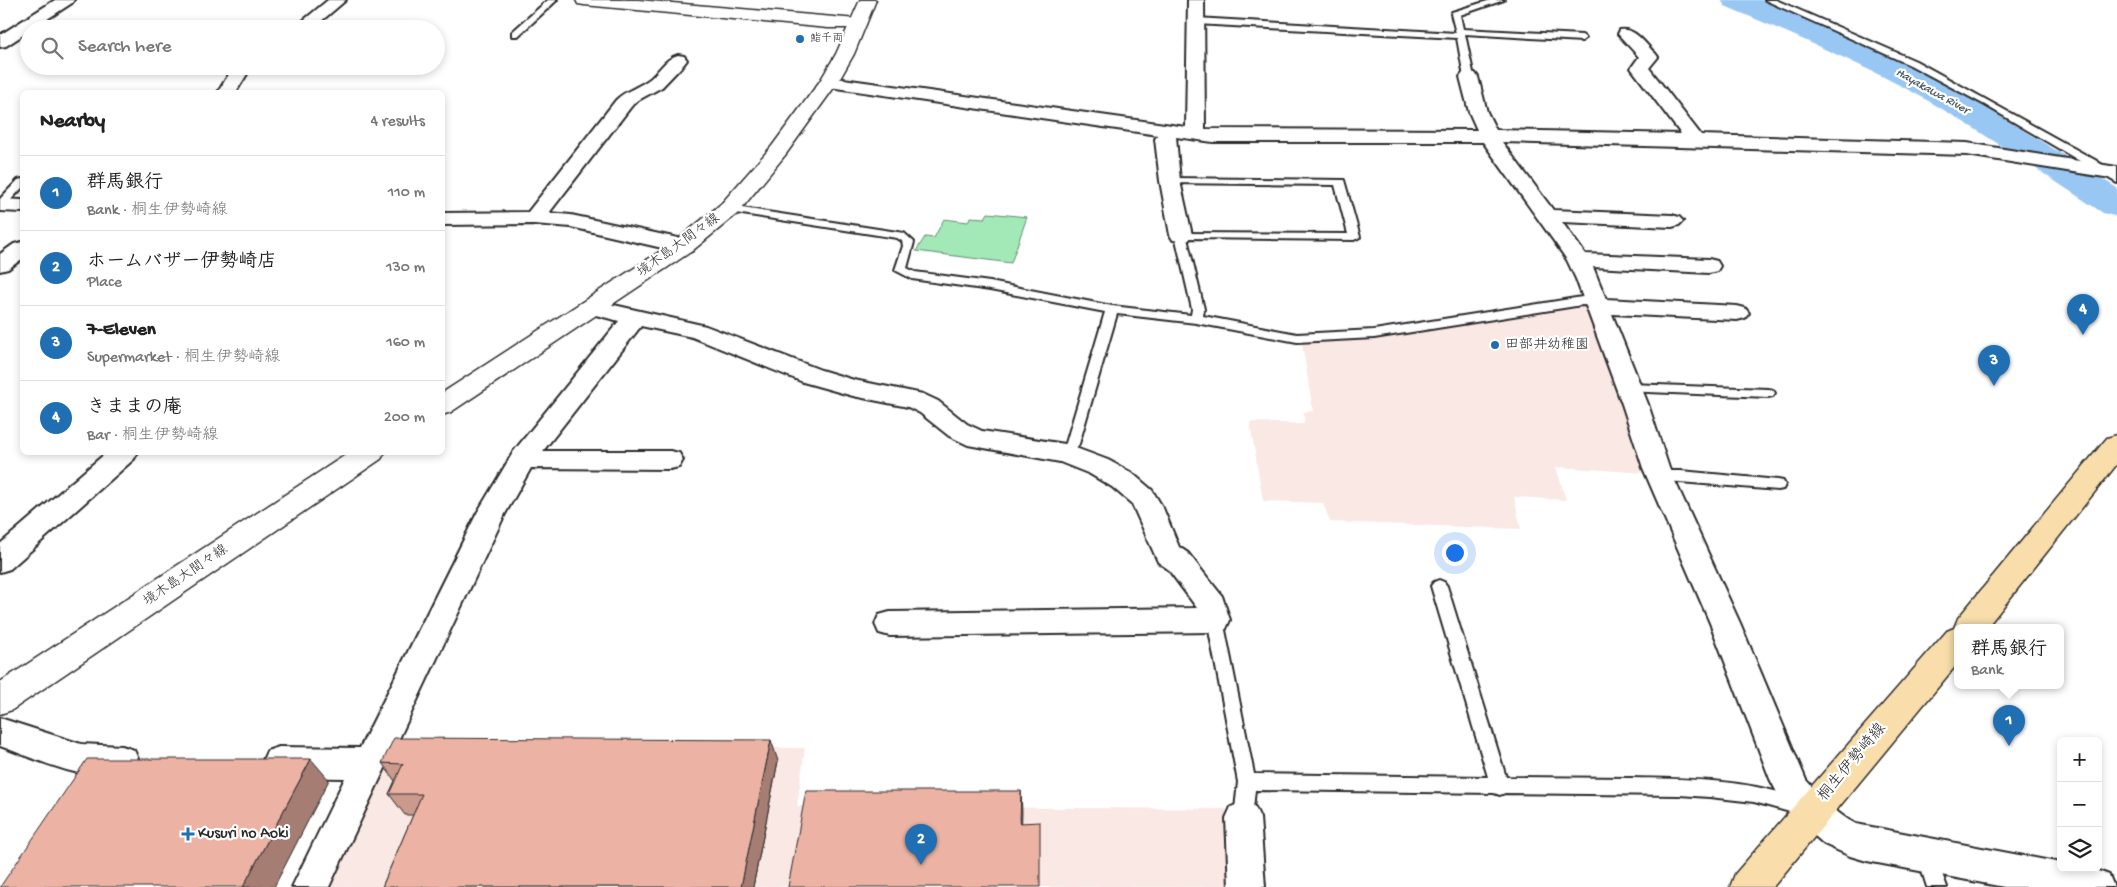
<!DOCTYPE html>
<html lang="en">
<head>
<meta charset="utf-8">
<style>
	:root { --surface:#fff; --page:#f2f2f2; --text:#222; --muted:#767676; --line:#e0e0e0; --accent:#1f6fb2 }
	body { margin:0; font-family:"Gochi Hand","Klee One",sans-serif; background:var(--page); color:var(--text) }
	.controls { position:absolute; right:15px; bottom:15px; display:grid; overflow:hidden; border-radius:8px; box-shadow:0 2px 8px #0003 }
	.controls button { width:45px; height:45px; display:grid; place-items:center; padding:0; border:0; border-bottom:1px solid var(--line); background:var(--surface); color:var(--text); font:25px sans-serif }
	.you { position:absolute; left:1454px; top:552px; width:18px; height:18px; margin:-12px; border:4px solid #fff; border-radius:50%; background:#1a73e8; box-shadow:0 0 0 8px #1a73e833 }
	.badge { display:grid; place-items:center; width:32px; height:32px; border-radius:50%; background:var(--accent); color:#fff; font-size:16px; font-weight:700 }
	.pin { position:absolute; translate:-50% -41px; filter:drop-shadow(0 1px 2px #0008) }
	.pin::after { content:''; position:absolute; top:26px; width:18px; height:15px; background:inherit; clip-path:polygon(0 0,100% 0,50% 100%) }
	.popup { position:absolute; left:1954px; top:624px; width:110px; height:65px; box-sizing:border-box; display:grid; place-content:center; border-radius:8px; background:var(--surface); filter:drop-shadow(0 1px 4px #0005); font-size:16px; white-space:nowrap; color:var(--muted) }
	.popup b { font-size:19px; color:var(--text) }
	.popup::after { content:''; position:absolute; left:50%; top:100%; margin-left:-10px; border:10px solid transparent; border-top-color:var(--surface) }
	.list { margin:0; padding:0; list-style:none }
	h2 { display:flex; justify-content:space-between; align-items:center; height:65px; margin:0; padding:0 20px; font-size:21px }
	h2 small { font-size:16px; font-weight:400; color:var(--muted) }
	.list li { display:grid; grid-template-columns:32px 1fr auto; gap:15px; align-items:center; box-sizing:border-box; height:75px; padding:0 20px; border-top:1px solid var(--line) }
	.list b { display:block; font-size:19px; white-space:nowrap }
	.list p { margin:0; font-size:16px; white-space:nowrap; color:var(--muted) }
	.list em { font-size:16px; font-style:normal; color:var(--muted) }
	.icon { flex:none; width:28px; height:28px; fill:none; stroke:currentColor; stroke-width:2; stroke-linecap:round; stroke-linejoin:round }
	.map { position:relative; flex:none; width:2117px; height:887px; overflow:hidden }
	.search { position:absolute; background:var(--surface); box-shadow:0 2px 8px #0003; left:20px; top:20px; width:425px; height:55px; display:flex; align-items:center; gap:12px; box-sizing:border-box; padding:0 18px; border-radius:28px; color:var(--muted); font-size:19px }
	.panel { position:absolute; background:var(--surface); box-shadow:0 2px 8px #0003; left:20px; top:90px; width:425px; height:365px; border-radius:8px }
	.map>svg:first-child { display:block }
	.built { fill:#f9e8e4 }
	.green { fill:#a2e9b7; stroke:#668a71 }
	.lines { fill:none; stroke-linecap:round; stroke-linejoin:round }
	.river { fill:#99c7f4; fill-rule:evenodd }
	.service-casing { stroke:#2b2b2b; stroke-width:4 }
	.minor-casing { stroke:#2b2b2b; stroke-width:4 }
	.tertiary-casing { stroke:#2b2b2b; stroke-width:3 }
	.secondary-casing { stroke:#2b2b2b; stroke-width:3 }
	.primary-casing { stroke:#2b2b2b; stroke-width:3 }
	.service { fill:#fff; fill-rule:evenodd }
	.minor { fill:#fff; fill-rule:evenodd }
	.tertiary { fill:#fff; fill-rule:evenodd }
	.secondary { fill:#fff; fill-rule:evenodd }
	.primary { fill:#f9deab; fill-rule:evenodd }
	.wall { fill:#cb9a8d; stroke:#2b2b2b }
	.shaded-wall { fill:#a57d73; stroke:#2b2b2b }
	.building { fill:#ecb3a4; stroke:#2b2b2b }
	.poi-dot { fill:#1f6fb2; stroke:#fff; stroke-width:2 }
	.labels { text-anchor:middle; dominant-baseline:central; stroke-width:4.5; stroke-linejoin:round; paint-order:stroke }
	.far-poi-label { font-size:11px; fill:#2b2b2b; stroke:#fff; text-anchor:start }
	.far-water-label { font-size:12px; font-style:italic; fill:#4c5a67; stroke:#fff }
	.street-label { font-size:14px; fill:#2b2b2b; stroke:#fff }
	.poi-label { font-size:14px; fill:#2b2b2b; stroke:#fff; text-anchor:start }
	.near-street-label { font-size:16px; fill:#2b2b2b; stroke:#fff }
	.near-poi-label { font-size:16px; fill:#2b2b2b; stroke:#fff; text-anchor:start }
</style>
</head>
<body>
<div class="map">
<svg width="2117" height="887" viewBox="0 0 2117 887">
	<rect width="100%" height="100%" fill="#fff"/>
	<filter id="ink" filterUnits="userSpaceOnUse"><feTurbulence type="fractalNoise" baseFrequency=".02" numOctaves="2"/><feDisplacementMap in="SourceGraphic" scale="10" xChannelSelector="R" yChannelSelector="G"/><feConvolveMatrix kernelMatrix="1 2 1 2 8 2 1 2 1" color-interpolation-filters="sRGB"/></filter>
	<g filter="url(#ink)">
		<g class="built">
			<path d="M1586,306L1648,473L1556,467L1566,500L1514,497L1521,529L1330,522L1323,503L1263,501L1250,422L1304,424V412L1313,411L1302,343L1377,338Z"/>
			<path d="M404,744L805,748L797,806L1226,809L1229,887H331L395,748Z"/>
		</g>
		<path class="green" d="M988,213L1027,217L1011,263L916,251L925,237L934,238L944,219L968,222L970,217L985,218Z"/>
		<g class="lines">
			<path class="river" d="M1721,0H1762L1894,57L1966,95L2117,188V217L2103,213C2042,173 1982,131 1918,95C1856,61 1791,34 1725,6Z"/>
			<defs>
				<g id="service">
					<path d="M548,0H557L518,36H512V32Z"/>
					<path d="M1491,0H1504L1460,15L1463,29L1582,35L1586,38L1582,41L1465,34L1474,77L1469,80L1464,77L1457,38L1196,24L1192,21L1196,18L1456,33L1451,14L1452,12Z"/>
					<path d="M1765,0H1776L1916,61L2095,160L2117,175V183L1985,105L1910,65Z"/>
					<path d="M1170,178L1344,180L1360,237L1354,240L1187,238L1204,309L1203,316L1297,334L1374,330L1582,297L1596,298L1602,302L1596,306L1582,305L1374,338L1297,342L1196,323L1117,314L1079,444C1074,452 1070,459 1060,456L1058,453L1066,443L1105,312L990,290L912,279L895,270L903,246L902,241L897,238L729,212L724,209L729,206L904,233L914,242L907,268L915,272L990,282L1112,306L1191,315L1192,309L1175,235L1177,233L1348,234L1335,185L1166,183L1165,181L1166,179Z"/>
					<path d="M22,179V188L4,207L0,208V199L18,180Z"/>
					<path d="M1629,384L1768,389L1773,390L1775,393L1773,396L1768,397L1624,391L1622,388L1624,385Z"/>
					<path d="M1660,471H1681L1778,480L1783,481L1785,485L1783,489L1778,490L1655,480L1653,476L1655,472Z"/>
					<path d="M1439,580L1444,582L1447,586L1506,777C1548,777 1589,778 1631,778C1689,779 1748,779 1803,800L1806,806L1803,812L1797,814L1754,802L1709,797L1679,795L1505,793L1500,795L1494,793L1255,790L1252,818L1249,824L1243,826L1237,824L1234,818L1238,782L1207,620L1209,615L1215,614L1221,615L1223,620L1254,774L1488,777L1431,586L1434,582Z"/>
					<path d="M1926,847L1933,850L1947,887H1927L1917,856L1919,850Z"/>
				</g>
				<g id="minor">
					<path d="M55,0H74L72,3L32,29H29V31L6,46L0,47V35Z"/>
					<path d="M328,0H346L312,29H293Z"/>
					<path d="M1188,0H1204L1205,129L1477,130L1469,112L1460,77L1463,73L1469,72L1475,73L1478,77L1487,112L1496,130L1681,134L1631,68L1639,57L1618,34L1620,30C1635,27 1645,44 1655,53L1658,57L1649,68L1701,135L1967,143L2117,167V179L1967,155L1502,142L1553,210L1672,215L1679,217L1683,221L1679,225L1672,227L1562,222L1585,254L1709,259L1717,261L1720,266L1717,271L1709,273L1593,267L1606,299L1737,306L1745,308L1749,313L1745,318L1737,320L1612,314L1648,404L1669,468L1740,623L1806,780C1821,797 1836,814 1856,824L2061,863V868H2090L2109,875L2114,887H2004L1867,861L1850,856L1824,844L1800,823L1782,802L1770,779L1710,623L1643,468L1622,404L1576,279L1567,260L1556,244L1483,142H1213L1176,137L1180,181L1192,235L1189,240L1181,241L1173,240L1170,235L1160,181L1155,139L1158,135L829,87L823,86L820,82L823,78L829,77L1186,127Z"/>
					<path d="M678,55L684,56L687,60L684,64L662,87L635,102L630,108L549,213L571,215L692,241L695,246L692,251L684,253L571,227L534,224L442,225V213L528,212L616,100C626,90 640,87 651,78C660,70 666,58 678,55Z"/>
					<path d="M234,66H252L236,92H218Z"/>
					<path d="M0,199L22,200V212L0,211Z"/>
					<path d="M22,242V259L8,269L0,271V254L14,244Z"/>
					<path d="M592,300L706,326L821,370L854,380L923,394L938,401L967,424L982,431L1065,444L1108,460L1132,473L1152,490L1163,508L1179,547L1188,553L1222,596L1230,620L1226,629L1215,632L890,636L879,633L875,624L879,615L890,612L1197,608L1168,569L1158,562L1132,504L1112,487L1090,474L1060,462L968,445L949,436L920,413L908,407L853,396L803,382L692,337L641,326L543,451H670L679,453L683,460L679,467L670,469L531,468L505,514L329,887H292L345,778L279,777L267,773L262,762L267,751L279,747L360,748L477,513L514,451L619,321L584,312L580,307L584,302Z"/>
					<path d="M107,452H138L134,459L10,569L0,572V544Z"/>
					<path d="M0,718L81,744L122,746L134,750L139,761L134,772C93,787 39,760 0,746Z"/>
					<path d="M1243,802L1255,807L1260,818L1265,887H1229L1226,818L1231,807Z"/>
				</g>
				<path id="tertiary" d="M576,0H638L857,19L863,20L866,24L863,28H828L584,5L578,4Z"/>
				<g id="secondary">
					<path d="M860,0H876L854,54L838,82L786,154L737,214L692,251L451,412L442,415V393L676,241L721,204L772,146L820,81L836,54Z"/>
					<path d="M350,452H385L381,459L12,710L0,714V682Z"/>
				</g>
				<path id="primary" d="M2117,435V464L1987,627H1958V663L1773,887H1730L1735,874L1947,631L1954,628L1958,618L2107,438Z"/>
			</defs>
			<use href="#service" class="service-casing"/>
			<use href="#minor" class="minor-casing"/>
			<use href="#tertiary" class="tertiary-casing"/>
			<use href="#secondary" class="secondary-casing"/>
			<use href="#primary" class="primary-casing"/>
			<use href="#service" class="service"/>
			<use href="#minor" class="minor"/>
			<use href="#tertiary" class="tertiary"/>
			<use href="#secondary" class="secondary"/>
			<use href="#primary" class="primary"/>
		</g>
		<path class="wall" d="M778,761L753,887H382L413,815H405L389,794L395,781L382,763Z"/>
		<g class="shaded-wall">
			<path d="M771,740L778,761L753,887H741Z"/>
			<path d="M311,759L329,780L274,887H243Z"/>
			<path d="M1021,791L1022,812L1021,843L1020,823Z"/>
		</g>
		<g class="building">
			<path d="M394,738L771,740L741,887H382L422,794H389L403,764L382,763Z"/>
			<path d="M87,759H311L243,887H0Z"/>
			<path d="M806,791H1021L1020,823L1040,822V887H788Z"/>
		</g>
	</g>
	<g class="poi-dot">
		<circle cx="800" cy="39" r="5"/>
		<circle cx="1495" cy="345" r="5"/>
		<path d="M185.5 826.5h5v5h5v5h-5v5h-5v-5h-5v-5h5z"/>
	</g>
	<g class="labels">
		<g class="far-poi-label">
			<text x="810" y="39">鮨千両</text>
		</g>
		<g class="far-water-label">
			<text transform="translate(1932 92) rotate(29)">Hayakawa River</text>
		</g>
		<g class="street-label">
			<text transform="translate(679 246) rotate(-36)">境木島大間々線</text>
			<text transform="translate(186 576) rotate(-34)">境木島大間々線</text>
		</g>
		<g class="poi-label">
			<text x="1505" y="345">田部井幼稚園</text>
		</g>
		<g class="near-street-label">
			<text transform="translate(1853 763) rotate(-50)">桐生伊勢崎線</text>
		</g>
		<g class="near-poi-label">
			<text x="198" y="834">Kusuri no Aoki</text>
		</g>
	</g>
</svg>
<div class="controls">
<button>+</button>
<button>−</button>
<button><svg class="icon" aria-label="layers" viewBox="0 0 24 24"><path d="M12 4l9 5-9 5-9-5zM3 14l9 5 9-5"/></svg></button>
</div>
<div class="you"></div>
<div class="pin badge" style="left:2009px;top:746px">1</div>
<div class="popup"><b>群馬銀行</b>Bank</div>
<div class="pin badge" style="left:921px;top:865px">2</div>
<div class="pin badge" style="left:1994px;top:386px">3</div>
<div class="pin badge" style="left:2083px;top:335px">4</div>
<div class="search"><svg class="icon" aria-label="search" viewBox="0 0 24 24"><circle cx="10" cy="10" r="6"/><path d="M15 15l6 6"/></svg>Search here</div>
<section class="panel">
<h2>Nearby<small>4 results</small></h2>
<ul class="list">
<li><span class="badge">1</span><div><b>群馬銀行</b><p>Bank · 桐生伊勢崎線</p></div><em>110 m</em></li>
<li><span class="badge">2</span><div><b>ホームバザー伊勢崎店</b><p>Place</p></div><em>130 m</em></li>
<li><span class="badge">3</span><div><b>7-Eleven</b><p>Supermarket · 桐生伊勢崎線</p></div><em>160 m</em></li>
<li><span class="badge">4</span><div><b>きままの庵</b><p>Bar · 桐生伊勢崎線</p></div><em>200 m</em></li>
</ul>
</section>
</div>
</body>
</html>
